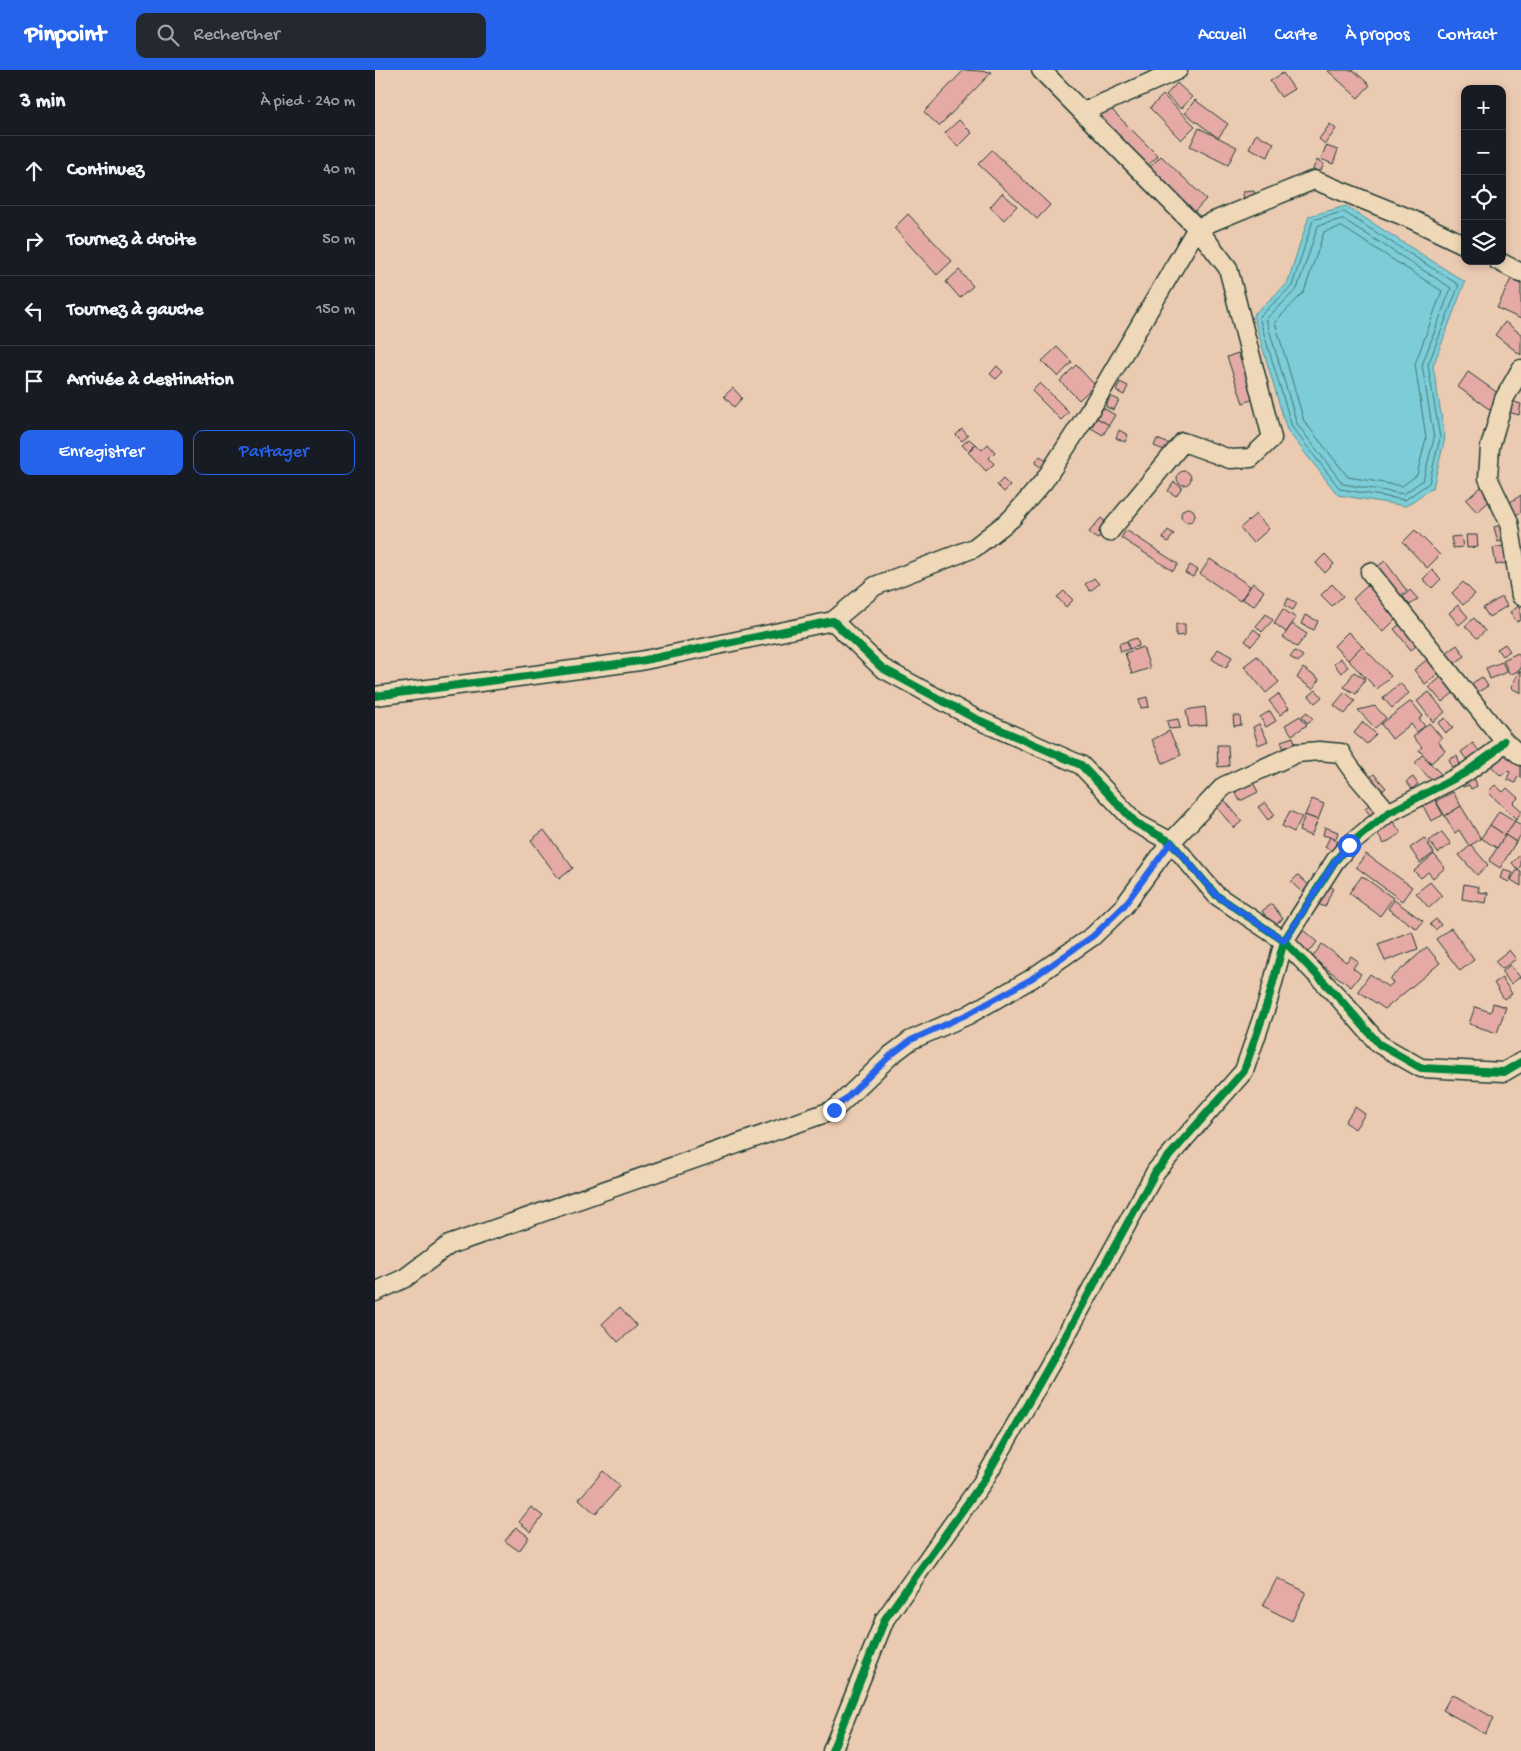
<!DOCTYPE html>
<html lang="fr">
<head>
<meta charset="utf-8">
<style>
	:root { --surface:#171b24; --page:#242831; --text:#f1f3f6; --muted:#9ea1a6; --line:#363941; --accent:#2563eb }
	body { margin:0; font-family:"Gochi Hand",sans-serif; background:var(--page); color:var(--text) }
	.controls { position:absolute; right:15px; top:15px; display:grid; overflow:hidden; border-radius:10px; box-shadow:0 2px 8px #0003 }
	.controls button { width:45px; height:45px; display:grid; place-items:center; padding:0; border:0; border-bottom:1px solid var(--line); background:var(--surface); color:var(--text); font:25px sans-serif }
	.stop { position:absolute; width:15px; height:15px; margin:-11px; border:4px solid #2563eb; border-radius:50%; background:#fff }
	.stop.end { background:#2563eb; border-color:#fff; box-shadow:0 1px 5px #0008 }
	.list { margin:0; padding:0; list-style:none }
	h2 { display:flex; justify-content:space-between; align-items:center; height:65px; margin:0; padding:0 20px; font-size:21px }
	h2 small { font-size:16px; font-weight:400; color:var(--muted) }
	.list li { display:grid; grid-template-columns:32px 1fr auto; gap:15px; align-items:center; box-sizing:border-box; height:70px; padding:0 20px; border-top:1px solid var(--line) }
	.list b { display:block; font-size:19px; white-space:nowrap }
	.list em { font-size:16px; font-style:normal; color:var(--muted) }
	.actions { display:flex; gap:10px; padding:15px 20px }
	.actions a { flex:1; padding:11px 0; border:1px solid var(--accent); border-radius:10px; text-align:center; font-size:18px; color:var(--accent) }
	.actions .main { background:var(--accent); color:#fff }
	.icon { flex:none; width:28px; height:28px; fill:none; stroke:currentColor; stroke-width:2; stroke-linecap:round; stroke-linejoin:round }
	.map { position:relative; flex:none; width:1146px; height:1681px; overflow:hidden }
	header { display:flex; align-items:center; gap:30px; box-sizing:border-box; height:70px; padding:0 25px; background:var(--accent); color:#fff }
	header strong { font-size:24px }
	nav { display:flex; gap:28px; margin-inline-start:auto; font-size:18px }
	.search { width:350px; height:45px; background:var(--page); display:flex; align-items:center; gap:12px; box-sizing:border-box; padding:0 18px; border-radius:10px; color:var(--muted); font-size:19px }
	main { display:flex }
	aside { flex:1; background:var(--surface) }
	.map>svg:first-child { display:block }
	.water { fill:#7ccdd7; stroke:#579396 }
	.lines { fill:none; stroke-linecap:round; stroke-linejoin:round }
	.shore { stroke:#447775; stroke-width:1 }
	.building { fill:#e5aaa6; stroke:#1f3d34 }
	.street-casing { stroke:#1f3d34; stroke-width:21 }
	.street { stroke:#eed8b7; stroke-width:18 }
	.cycleway-casing { stroke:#eed8b7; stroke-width:11 }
	.cycleway { stroke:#00873e; stroke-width:8 }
	.route { stroke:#2563eb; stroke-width:6 }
</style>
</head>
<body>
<header>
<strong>Pinpoint</strong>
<div class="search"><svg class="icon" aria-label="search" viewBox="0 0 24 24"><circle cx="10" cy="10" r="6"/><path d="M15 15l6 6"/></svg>Rechercher</div>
<nav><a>Accueil</a><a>Carte</a><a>À propos</a><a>Contact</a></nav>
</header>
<main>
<aside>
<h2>3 min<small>À pied · 240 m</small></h2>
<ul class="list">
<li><svg class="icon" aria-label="ahead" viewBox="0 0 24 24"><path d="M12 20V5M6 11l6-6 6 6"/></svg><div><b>Continuez</b></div><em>40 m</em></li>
<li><svg class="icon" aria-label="right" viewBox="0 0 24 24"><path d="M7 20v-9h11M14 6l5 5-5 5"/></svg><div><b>Tournez à droite</b></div><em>50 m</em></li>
<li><svg class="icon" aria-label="left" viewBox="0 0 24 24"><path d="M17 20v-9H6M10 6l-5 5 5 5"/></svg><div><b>Tournez à gauche</b></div><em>150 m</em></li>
<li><svg class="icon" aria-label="arrive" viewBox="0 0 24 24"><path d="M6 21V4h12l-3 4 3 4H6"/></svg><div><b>Arrivée à destination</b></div></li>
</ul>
<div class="actions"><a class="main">Enregistrer</a><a>Partager</a></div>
</aside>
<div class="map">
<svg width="1146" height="1681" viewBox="0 0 1146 1681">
	<rect width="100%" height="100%" fill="#ebcab2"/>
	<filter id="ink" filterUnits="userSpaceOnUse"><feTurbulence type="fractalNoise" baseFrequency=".02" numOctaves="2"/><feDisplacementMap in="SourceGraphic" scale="10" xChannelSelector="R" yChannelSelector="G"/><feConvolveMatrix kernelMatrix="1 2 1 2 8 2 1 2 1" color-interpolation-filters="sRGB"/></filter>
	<g filter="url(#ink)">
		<path class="water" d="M971,136L1090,212L1058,296L1070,368L1058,417L1031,436L963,425L912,360L878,245L912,214L934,146Z"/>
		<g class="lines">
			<g class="shore">
				<path d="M969,142L1084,215L1053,295L1065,368L1054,413L1030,430L965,419L917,357L884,247L917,216L938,150Z"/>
				<path d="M968,149L1076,218L1047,295L1059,369L1048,410L1029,424L968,414L922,354L891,249L922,219L943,156Z"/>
				<path d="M967,157L1067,221L1040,294L1051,368L1042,405L1027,416L973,407L929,351L900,252L929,222L949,162Z"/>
			</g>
		</g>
		<g class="building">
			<path d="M589,0L617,2L564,56L549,42Z"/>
			<path d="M952,0H978L995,15L983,28Z"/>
			<path d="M908,3L919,19L906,27L895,11Z"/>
			<path d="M802,13L817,27L806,39L791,25Z"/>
			<path d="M788,25L820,56L806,70L775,38Z"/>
			<path d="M820,30L853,54L843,68L810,43Z"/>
			<path d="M733,36L783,86L769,99L720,50Z"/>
			<path d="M584,50L597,63L583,77L570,63Z"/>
			<path d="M955,54L961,59L950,74L944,69Z"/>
			<path d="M824,58L862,77L853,95L815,76Z"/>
			<path d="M881,64L899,73L893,87L874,78Z"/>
			<path d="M951,76L963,80L958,94L946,89Z"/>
			<path d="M617,80L675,135L662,149L603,94Z"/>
			<path d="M786,86L831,129L818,143L772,100Z"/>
			<path d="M942,90L949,94L945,102L938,99Z"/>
			<path d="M879,121L881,130L869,132L868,122Z"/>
			<path d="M627,123L642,136L629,150L615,137Z"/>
			<path d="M533,144L577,191L562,205L519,158Z"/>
			<path d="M584,200L598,216L585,228L571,212Z"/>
			<path d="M1136,209L1146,214V249L1122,238Z"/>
			<path d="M1130,252L1146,264V285L1120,265Z"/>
			<path d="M682,277L697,292L683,307L667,291Z"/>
			<path d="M863,283L879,329L868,333L852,287Z"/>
			<path d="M701,295L720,315L704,330L685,311Z"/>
			<path d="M622,296L628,302L621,309L615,304Z"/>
			<path d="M1093,302L1127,326L1117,341L1083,317Z"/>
			<path d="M745,312L753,316L749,325L741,321Z"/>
			<path d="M665,313L694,342L686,350L657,321Z"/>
			<path d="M358,318L367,328L359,337L349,326Z"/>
			<path d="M735,326L744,330L739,340L731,337Z"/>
			<path d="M1136,331L1146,334L1144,345L1133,342Z"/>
			<path d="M728,338L740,345L734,355L722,348Z"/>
			<path d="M722,348L734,355L728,365L716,358Z"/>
			<path d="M587,359L593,366L587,371L581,365Z"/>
			<path d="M744,360L753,365L750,372L741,368Z"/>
			<path d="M594,369L600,374L593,381L587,375Z"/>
			<path d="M782,369L797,375L794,382L779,376Z"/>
			<path d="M601,374L607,380L613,374L620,382L614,388L619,394L611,401L593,382Z"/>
			<path d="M665,386L673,393L668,399L660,393Z"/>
			<circle cx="809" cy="408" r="7"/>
			<path d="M628,409L635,416L629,422L622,415Z"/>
			<path d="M799,412L807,417L801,426L793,421Z"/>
			<path d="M1106,417L1117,429L1102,442L1091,430Z"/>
			<path d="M1146,425V442L1135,448L1128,437Z"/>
			<circle cx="813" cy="445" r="7"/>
			<path d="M881,444L894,459L878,473L865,458Z"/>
			<path d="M726,448L735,456L722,469L714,462Z"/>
			<path d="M1130,454L1134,469L1123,472L1119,457Z"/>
			<path d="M751,460L803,494L798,501L746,468Z"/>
			<path d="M793,460L799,464L793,472L788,468Z"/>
			<path d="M1040,460L1065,485L1052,498L1028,472Z"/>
			<path d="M1091,465H1102L1103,477L1092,478Z"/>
			<path d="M1086,466L1088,477L1078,478L1076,467Z"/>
			<path d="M1133,475L1136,492L1121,495L1118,478Z"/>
			<path d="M950,484L959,494L950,503L941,493Z"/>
			<path d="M835,489L875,516L865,531L825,504Z"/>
			<path d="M1010,491L1032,521L1018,531L996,501Z"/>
			<path d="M815,495L823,500L818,507L810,503Z"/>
			<path d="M1057,500L1066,509L1057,518L1048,509Z"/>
			<path d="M719,508L724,514L715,521L710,514Z"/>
			<path d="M1088,512L1100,524L1088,535L1077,523Z"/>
			<path d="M878,513L889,521L879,536L867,529Z"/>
			<path d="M957,514L968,526L957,536L946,525Z"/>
			<path d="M993,515L1023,547L1008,562L978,529Z"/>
			<path d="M1035,520L1043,529L1035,535L1028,527Z"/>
			<path d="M689,521L698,530L691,537L682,527Z"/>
			<path d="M1127,527L1132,536L1114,547L1108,538Z"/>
			<path d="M913,528L922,533L918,540L910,536Z"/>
			<path d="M1083,535L1093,547L1084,555L1074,543Z"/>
			<path d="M1144,536L1146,550L1142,552L1135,542Z"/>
			<path d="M908,539L921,548L911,562L899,553Z"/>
			<path d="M891,544L898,550L887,562L881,556Z"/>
			<path d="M930,545L943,551L939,560L926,554Z"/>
			<path d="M1099,548L1110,561L1102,568L1090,556Z"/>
			<path d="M1029,551L1046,572L1036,580L1019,559Z"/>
			<path d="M801,554H810V565L801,566Z"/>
			<path d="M917,554L932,564L922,577L908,567Z"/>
			<path d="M879,559L886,565L876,576L870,571Z"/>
			<path d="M973,562L987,576L973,590L959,576Z"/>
			<path d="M762,568L764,576L754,579L752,571Z"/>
			<path d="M752,571L754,579L746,582L744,574Z"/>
			<path d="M1130,574L1135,581L1127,586L1122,579Z"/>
			<path d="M1082,575L1090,586L1076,596L1068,585Z"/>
			<path d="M987,576L1016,606L1002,619L973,590Z"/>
			<path d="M768,577L775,598L757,604L750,583Z"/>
			<path d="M843,579L857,587L851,598L837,589Z"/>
			<path d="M920,581L928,586L923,592L915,587Z"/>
			<path d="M1143,583L1146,589V599L1135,605L1128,590Z"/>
			<path d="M882,586L904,612L891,623L869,596Z"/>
			<path d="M965,588L973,597L966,603L959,594Z"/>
			<path d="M1054,588L1065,602L1050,614L1039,600Z"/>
			<path d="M1127,592L1132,602L1115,609L1111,598Z"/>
			<path d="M928,598L944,609L938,619L922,608Z"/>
			<path d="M1144,601L1146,602V623L1136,618Z"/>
			<path d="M979,602L990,609L981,624L969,617Z"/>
			<path d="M1069,605L1082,620L1067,632L1054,617Z"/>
			<path d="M1107,607L1113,616L1098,625L1093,616Z"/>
			<path d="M1025,613L1034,623L1017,638L1008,628Z"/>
			<path d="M941,620L947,627L940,633L934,626Z"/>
			<path d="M970,622L980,631L970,644L959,635Z"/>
			<path d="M1054,622L1070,642L1058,652L1042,631Z"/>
			<path d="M903,624L914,638L905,645L894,631Z"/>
			<path d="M772,627L774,637L766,638L764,629Z"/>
			<path d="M1036,631L1048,646L1044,649L1050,656L1042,662L1036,654L1017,669L1006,654Z"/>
			<path d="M1000,636L1011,648L1000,658L983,640Z"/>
			<path d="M830,637L832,655L814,657L811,640Z"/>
			<path d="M895,641L901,651L891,657L885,647Z"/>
			<path d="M932,642L938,649L932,653L927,646Z"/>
			<path d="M858,646H865L866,655L859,656Z"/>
			<path d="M925,646L932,655L917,665L910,655Z"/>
			<path d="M1070,648L1078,658L1071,663L1063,653Z"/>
			<path d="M803,649L805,658L794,659L792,651Z"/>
			<path d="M988,652L1001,664L992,674L979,663Z"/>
			<path d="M1054,653L1067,668L1063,671L1070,681L1056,693L1044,680L1047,677L1038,667Z"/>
			<path d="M884,654L893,671L883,675L878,657Z"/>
			<path d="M794,661L806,685L788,693L777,670Z"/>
			<path d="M918,667L923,681L911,685L906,671Z"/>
			<path d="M1098,673L1109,688L1097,697L1086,682Z"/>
			<path d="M842,675H853L854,696L843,697Z"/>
			<path d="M1129,683L1146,696V708L1143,706L1140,713L1132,709L1135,702L1132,701L1126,706L1116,696Z"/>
			<path d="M1047,685L1070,708L1062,716L1040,693Z"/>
			<path d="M1082,686L1085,695L1077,698L1074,689Z"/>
			<path d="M999,704L1011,718L1003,724L991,710Z"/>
			<path d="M1038,707L1043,714L1037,719L1031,712Z"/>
			<path d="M1099,707L1102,716L1096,719L1094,715L1088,717L1086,712Z"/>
			<path d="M876,709L883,722L865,731L858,718Z"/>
			<path d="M1120,715L1128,722L1132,718L1143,728L1138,733L1146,740V743L1141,749L1113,722Z"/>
			<path d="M1078,722L1086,736L1070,746L1061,731Z"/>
			<path d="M846,726L867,751L859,758L838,733Z"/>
			<path d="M1059,728L1068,745L1056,751L1047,734Z"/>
			<path d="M937,729L949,734L943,750L930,745Z"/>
			<path d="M890,732L900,745L893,750L883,737Z"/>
			<path d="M998,732L1007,745L999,751L990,738Z"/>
			<path d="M1086,736L1106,769L1094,776L1084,760L1080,763L1070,746Z"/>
			<path d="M915,741L927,747L919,762L907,756Z"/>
			<path d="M1124,741L1140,751L1130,765L1115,755Z"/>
			<path d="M930,745L943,750L936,766L924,761Z"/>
			<path d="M1017,750L1026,763L1009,774L1001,761Z"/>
			<path d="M1140,751L1146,755V765L1141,772L1130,765Z"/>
			<path d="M1115,755L1130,765L1122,778L1106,768Z"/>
			<path d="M950,757L963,762L961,769L948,765Z"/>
			<path d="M169,760L198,798L184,809L156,770Z"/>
			<path d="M1067,762L1076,774L1063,783L1054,771Z"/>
			<path d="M1130,765L1141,772L1125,798L1114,791Z"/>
			<path d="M955,767L967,774L961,784L950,777Z"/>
			<path d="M1049,768L1059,783L1045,793L1035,778Z"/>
			<path d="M1096,775L1113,795L1102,805L1084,785Z"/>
			<path d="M991,784L1037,817L1027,831L981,797Z"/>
			<path d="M1059,784L1070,798L1058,808L1053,802L1046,808L1039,801Z"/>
			<path d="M1146,784V797L1143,800L1137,793Z"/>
			<path d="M1129,799L1138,803L1134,812L1125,808Z"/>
			<path d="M1142,800L1146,802V816L1136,810Z"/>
			<path d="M923,805L936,817L929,824L916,812Z"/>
			<path d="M987,806L1018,828L1005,846L974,823Z"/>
			<path d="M1055,812L1067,826L1054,838L1041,823Z"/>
			<path d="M948,814L958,818L950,837L940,833Z"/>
			<path d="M1089,814L1104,817L1103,822L1113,823L1111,833L1087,829Z"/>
			<path d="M1019,830L1048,851L1042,859L1013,839Z"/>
			<path d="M897,834L908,849L898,856L887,841Z"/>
			<path d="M1061,849L1066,855L1060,860L1055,854Z"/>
			<path d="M1076,858L1099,890L1085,901L1061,869Z"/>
			<path d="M928,860L942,872L932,885L918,873Z"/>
			<path d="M1037,861L1043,879L1010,891L1003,874Z"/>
			<path d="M947,874L971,892L976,886L983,891L978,898L986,904L976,917L937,888Z"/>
			<path d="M1052,877L1065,893L1010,939L983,921L995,904L1013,917L1018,913L1015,909Z"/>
			<path d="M1134,880L1141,889L1127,899L1120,891Z"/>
			<path d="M1135,895L1145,907L1136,914L1127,902Z"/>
			<path d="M1127,908L1137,924L1129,929L1119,913Z"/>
			<path d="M1118,933L1131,937L1122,963L1094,954L1100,937L1116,942Z"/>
			<path d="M980,1037L990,1044L980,1059L970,1052Z"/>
			<path d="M245,1237L262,1256L243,1272L227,1254Z"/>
			<path d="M228,1401L245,1416L221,1444L204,1429Z"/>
			<path d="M156,1437L168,1446L156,1462L144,1452Z"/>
			<path d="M141,1457L154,1467L144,1481L130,1471Z"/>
			<path d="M902,1508L931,1522L917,1551L888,1536Z"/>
			<path d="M1077,1624L1119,1648L1110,1664L1068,1640Z"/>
		</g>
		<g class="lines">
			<defs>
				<g id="street">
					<path d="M666,0L822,158L853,198L897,368L876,388L855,389L808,372L734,462"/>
					<path d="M708,42L803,0"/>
					<path d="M1123,191L1146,203"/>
					<path d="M1146,299L1129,329L1115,377L1113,408L1134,452L1146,526"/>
					<path d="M995,502L1129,671L1146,686"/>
					<path d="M458,551L500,516L599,478L636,449L669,411L717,337L822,158L939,110L1036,149L1090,175"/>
					<path d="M0,626L265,591L458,551L507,598L601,649L706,695L761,753L796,772L841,825L909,871L965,929L1004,974L1046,998L1129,1002L1146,992"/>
					<path d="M0,1222L30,1208L74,1175L459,1040L516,985L536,970L593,945L656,909L718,866L749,836L796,772L849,716L922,683L944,681L966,683C978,706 998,722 1013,743"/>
					<path d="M457,1681L510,1549L609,1410L677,1291L781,1101L869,1001L893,931L909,871L960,791L974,775L1013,743L1090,703L1119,682L1129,671"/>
				</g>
			</defs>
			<use href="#street" class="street-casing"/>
			<use href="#street" class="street"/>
			<defs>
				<g id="cycleway">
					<path d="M0,626L265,591L458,551L507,598L601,649L706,695L761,753L796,772L841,825L909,871L965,929L1004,974L1046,998L1129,1002L1146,992"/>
					<path d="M457,1681L510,1549L609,1410L677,1291L781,1101L869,1001L893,931L909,871L960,791L974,775L1013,743L1090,703L1119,682L1129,671"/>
				</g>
			</defs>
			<use href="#cycleway" class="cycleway-casing"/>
			<use href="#cycleway" class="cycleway"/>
		</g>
	</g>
	<g class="lines" filter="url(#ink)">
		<path class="route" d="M459,1040L516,985L536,970L593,944L656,909L718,866L749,836L796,772L841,825L909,871L960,791L974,775"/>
	</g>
</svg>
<div class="controls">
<button>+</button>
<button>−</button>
<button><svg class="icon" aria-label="locate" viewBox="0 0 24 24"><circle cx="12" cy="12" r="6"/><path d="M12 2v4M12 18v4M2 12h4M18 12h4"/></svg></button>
<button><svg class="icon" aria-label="layers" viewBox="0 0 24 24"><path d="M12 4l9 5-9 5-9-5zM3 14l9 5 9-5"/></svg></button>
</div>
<div class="stop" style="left:974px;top:775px"></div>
<div class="stop end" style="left:459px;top:1040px"></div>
</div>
</main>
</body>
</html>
